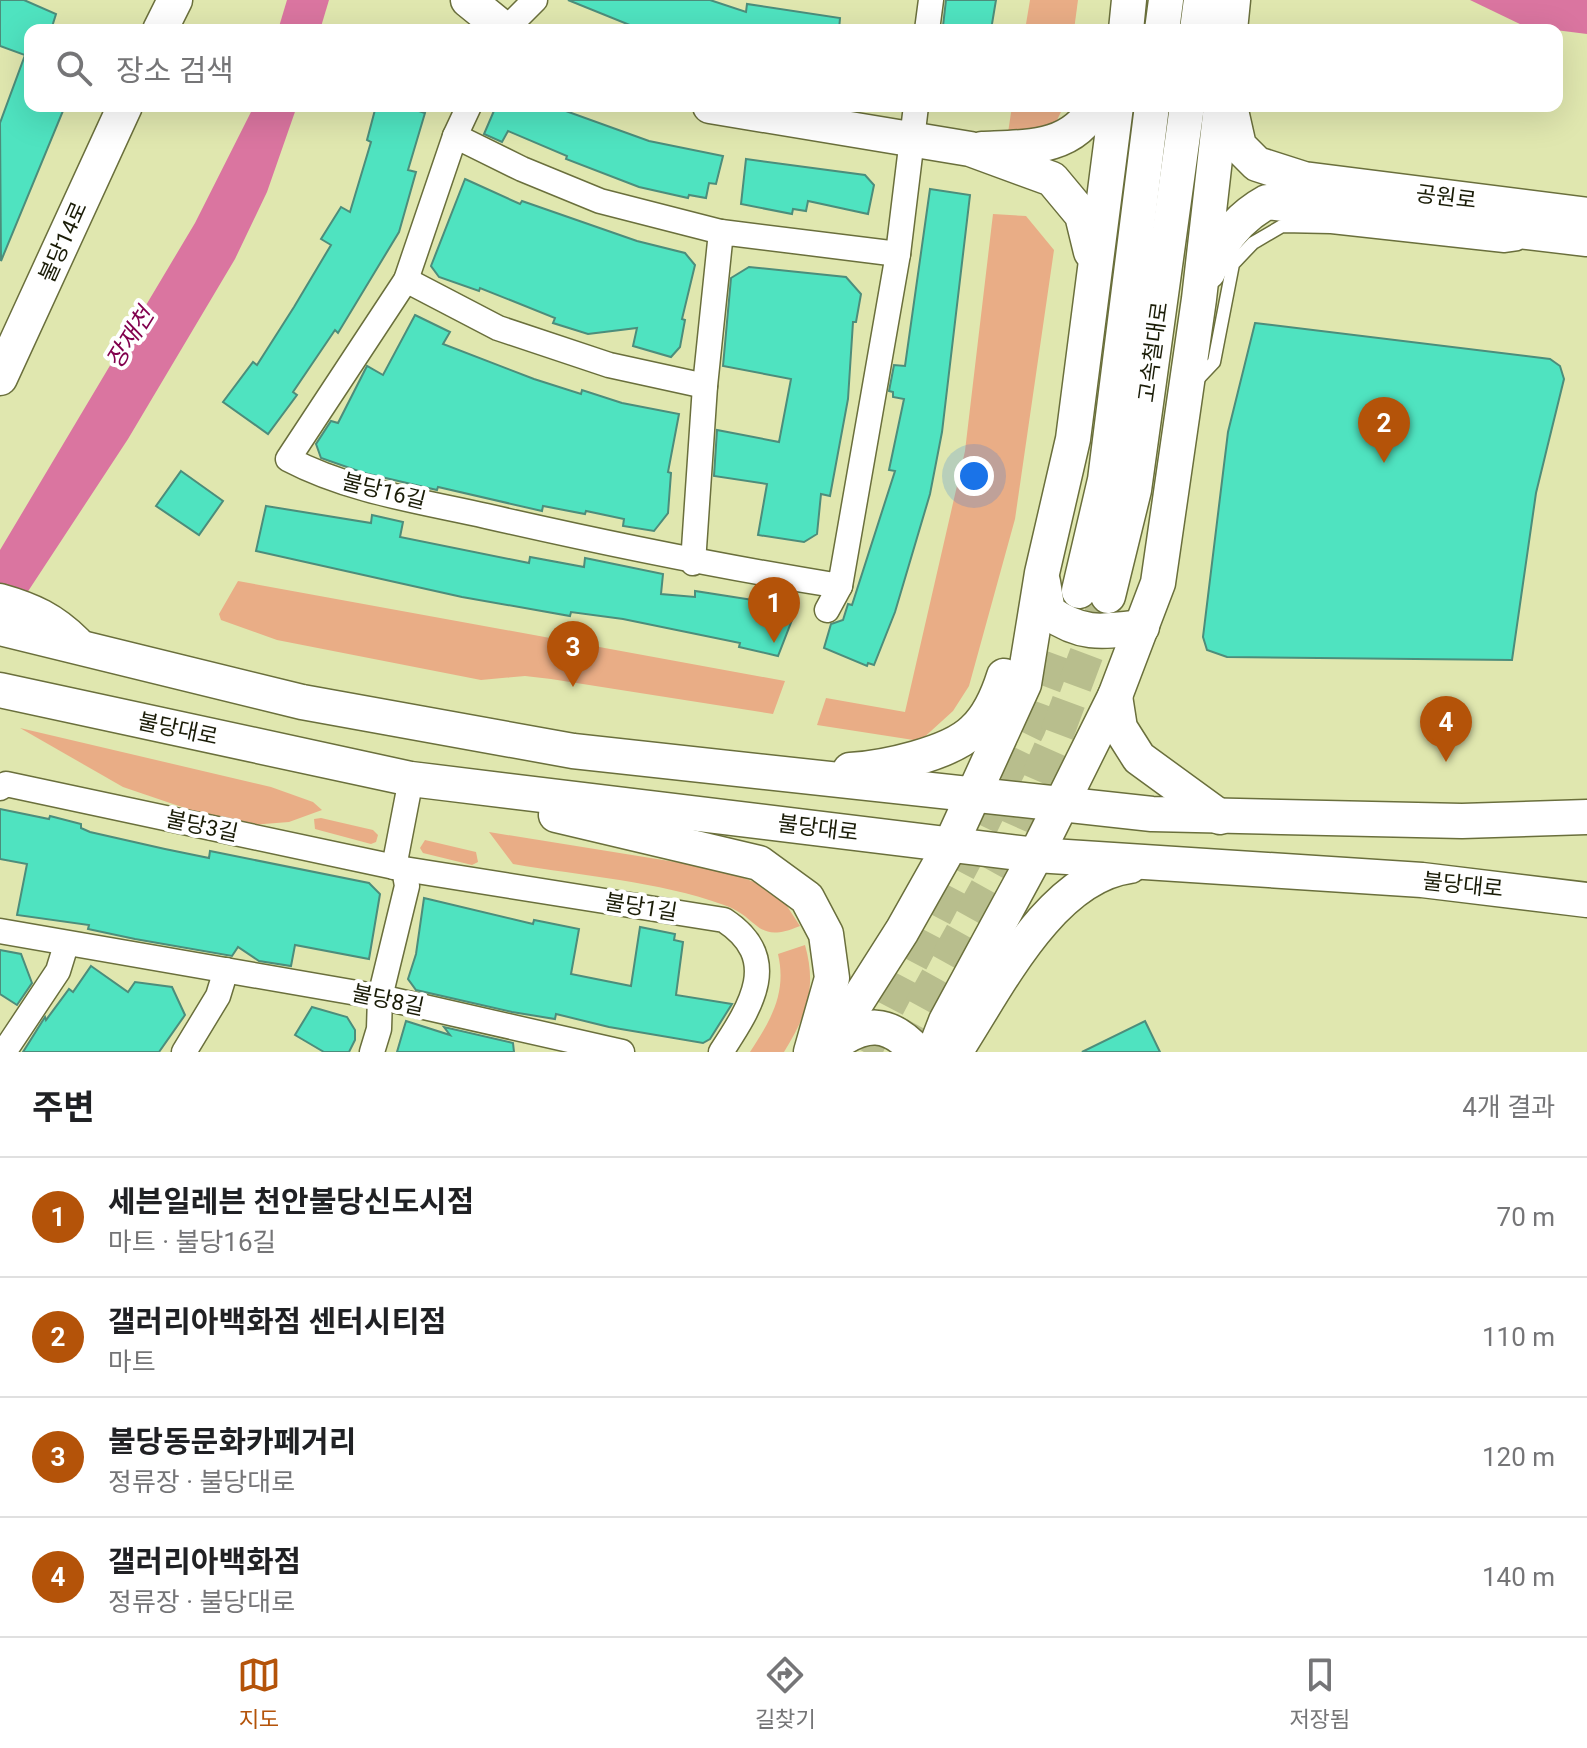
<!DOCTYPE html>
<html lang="ko">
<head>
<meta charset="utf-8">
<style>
	:root { --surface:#fff; --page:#f2f2f2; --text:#202124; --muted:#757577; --line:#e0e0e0; --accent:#b45309 }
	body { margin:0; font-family:Roboto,"Noto Sans KR",sans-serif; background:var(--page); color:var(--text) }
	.you { position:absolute; left:974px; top:476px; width:28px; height:28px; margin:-20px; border:6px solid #fff; border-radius:50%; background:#1a73e8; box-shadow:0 0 0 12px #1a73e833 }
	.badge { display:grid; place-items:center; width:52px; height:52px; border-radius:50%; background:var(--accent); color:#fff; font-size:26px; font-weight:700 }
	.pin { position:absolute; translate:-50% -66px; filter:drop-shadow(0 2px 4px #0008) }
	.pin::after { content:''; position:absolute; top:42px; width:28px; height:24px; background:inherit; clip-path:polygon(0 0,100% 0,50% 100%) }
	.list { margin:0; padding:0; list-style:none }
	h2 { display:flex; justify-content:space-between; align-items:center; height:104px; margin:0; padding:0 32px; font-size:34px }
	h2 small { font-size:26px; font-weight:400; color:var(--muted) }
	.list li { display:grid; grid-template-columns:52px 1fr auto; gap:24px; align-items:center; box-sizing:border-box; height:120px; padding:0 32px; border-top:2px solid var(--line) }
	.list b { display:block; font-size:30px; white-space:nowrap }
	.list p { margin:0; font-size:26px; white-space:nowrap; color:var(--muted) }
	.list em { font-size:26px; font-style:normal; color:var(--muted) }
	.icon { flex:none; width:44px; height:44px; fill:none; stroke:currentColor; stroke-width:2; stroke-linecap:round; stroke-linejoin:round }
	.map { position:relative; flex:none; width:1587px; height:1052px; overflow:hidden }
	.search { position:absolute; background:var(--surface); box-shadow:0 8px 32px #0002; left:24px; right:24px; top:24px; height:88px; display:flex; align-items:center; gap:20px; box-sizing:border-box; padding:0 28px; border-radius:16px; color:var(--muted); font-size:30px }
	.sheet { height:584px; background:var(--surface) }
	nav { display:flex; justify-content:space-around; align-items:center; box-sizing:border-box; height:112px; border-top:2px solid var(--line); background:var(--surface); font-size:22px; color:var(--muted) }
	nav a { display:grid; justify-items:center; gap:4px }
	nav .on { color:var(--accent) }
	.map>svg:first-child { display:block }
	.green { fill:#e9ad86 }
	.water { fill:#da75a0 }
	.building { fill:#4fe3c0; stroke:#4c8d7b; stroke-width:2 }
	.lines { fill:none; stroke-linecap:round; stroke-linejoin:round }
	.secondary-tunnel { stroke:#b8be8d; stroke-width:34; stroke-dasharray:34 17; stroke-linecap:butt }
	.lane-casing { stroke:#6a6f3c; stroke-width:15 }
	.street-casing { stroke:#6a6f3c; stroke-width:27 }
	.secondary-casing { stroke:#6a6f3c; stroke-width:37 }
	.lane { stroke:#fff; stroke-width:12 }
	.street { stroke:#fff; stroke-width:24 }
	.secondary { stroke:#fff; stroke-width:34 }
	.labels { text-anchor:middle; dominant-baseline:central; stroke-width:8; stroke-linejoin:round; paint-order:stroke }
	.street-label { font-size:22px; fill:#1a1c07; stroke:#fff }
	.water-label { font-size:24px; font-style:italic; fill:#82004d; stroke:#fff }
</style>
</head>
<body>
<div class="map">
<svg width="1587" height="1052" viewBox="0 0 1587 1052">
	<rect width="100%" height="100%" fill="#e0e7af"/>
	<g class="green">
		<path d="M1030,0H1078L1074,30H1025Z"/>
		<path d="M1012,106H1064L1054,126L1008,133Z"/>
		<path d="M993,214L1026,216L1054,250L1015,519L969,686L953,711L920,741L817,725L826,698L905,712L965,451Z"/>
		<path d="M238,581L785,681L773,714L551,679L525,676L481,680L277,640L221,620L219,614Z"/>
		<path d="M20,728L271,787L313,802L322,810L289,822L251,825L223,821L123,787Z"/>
		<path d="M321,818L373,830L378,835L376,842L371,844L315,829L314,819Z"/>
		<path d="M489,832L694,865L741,877L767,887L783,900L800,926C755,945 761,918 724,905C658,881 582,876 513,864Z"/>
		<path d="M425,840L476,852L478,862L472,865L423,853L420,848Z"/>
		<path d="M805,945C817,987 807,1015 784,1052H750C771,1020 787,993 778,954Z"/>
	</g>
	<g class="water">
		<path d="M287,0H329L320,30H278Z"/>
		<path d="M1470,0H1587V34L1524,26Z"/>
		<path d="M254,106H297L267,192L235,259L128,439L0,634V550L195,223Z"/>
	</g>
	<g class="building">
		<path d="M0,0H24L56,14L51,30H30V106H65L1,261L0,123L25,55L0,46Z"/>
		<path d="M568,0H710L746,12L747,4L840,18L839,30H642Z"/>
		<path d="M946,0H996L991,30L943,26Z"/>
		<path d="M376,106H403L425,113L408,170L416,172L399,232L338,333L335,330L293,392L297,395L268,434L223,402L253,362L257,365L294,307L331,245L321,239L341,207L350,212L371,142L367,140Z"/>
		<path d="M496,106H552L649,141L723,156L716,184L709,183L706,198L689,195L688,198L639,187L566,159L567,156L508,131L502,142L484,134Z"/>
		<path d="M746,159L865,175L874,185L868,214L808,201L806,211L793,209L792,214L741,204Z"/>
		<path d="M465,179L520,204L522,201L637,241L685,253L695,265L682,319L685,320L680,347L671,357L633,346L637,328L588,334L553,323L555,318L480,288L479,291L439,277L431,266Z"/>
		<path d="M930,189L970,195L942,432L930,494L895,612L874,665L868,663L867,666L824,648L831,624L843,620L848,604L852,605L895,471L889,470L904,399L893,397V392L889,391L894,365L905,366Z"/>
		<path d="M749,267L846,277L861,294L856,322H853L848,399L830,496L821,494L817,534L804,542L758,535L767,484L714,476L717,430L779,442L791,379L723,366L731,278Z"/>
		<path d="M415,315L450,332L443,344L534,379L581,394L582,390L622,403L679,414L668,472L671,473L668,513L654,531L623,526L624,519L586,511L585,514L543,506L542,511L438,487L437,490L364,473L321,458L316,444L331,421L338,423L367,366L383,375Z"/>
		<path d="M1255,323L1550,359L1560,366L1564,379L1536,493L1512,660L1227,657L1207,650L1203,637L1228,432Z"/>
		<path d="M181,471L223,501L199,535L156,506Z"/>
		<path d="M266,506L371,523L372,515L403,522L400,537L529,563L530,557L584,567L585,558L663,574L661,594L695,597V591L797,607L778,656L739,647L740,643L623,619L571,612L570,616L462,597L256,551Z"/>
		<path d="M0,809L49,819L50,816L81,824V828L90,832L165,849L209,858L210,851L369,883L380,894L369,959L295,945L291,966L259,961L238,947L232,956L135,939L88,929L89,925L17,915L27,864L0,859Z"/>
		<path d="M424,898L533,924L534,920L579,929L571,974L631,986L640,927L675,934L674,940L683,942L676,995L732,1004L710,1039L703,1043L609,1027L556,1014L555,1019L512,1012L416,990L408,979L416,954Z"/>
		<path d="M0,950L21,954L32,983L17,1005L0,994Z"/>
		<path d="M91,966L128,992L135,982L172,987L185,1015L159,1052H23L45,1017L46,1020L69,989L73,992Z"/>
		<path d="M312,1007L347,1017L355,1030V1040L349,1052H324L295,1035Z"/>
		<path d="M406,1021L450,1035L444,1027L513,1043L514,1052H397Z"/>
		<path d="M1145,1021L1160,1052H1082Z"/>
	</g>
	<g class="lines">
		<g class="secondary-tunnel">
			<path d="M864,1052L966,857L1029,727L1078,595"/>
			<path d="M896,1052L999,866L1056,736L1105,604"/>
		</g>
		<defs>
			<path id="lane" d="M1196,381L1214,362L1233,264L1253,243L1282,226L1331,227L1504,246L1518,244"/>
			<g id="street">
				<path d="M505,30L535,0"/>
				<path d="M927,30L931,0"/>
				<path d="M469,106L455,136L406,280L288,459C349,491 419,501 486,516C604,543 721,567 840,586L898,254L916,106"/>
				<path d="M455,136L522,169L600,201L721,232"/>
				<path d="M406,280L498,328L609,365L705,386"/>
				<path d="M693,563L705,386L721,232L898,254"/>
				<path d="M827,610L840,586"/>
				<path d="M0,788L6,784L404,869L724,920C782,958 752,1005 721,1052"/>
				<path d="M394,867L411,779"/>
				<path d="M0,931L380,997L622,1052"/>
				<path d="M4,1052L58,971L66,945"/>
				<path d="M184,1052L218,996L226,970"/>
				<path d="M372,1052L379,1029L380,997L407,886L404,869"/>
			</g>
			<g id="secondary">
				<path d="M468,0L505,30"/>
				<path d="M160,30L175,0"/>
				<path d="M1126,30L1129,0"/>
				<path d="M1162,30L1166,0"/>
				<path d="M1197,30L1201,0"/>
				<path d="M1230,30L1233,0"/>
				<path d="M710,106L970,149L1052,179L1082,215L1091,252"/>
				<path d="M1230,106L1239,146L1257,164L1304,179L1587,215"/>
				<path d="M982,149C1025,147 1073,150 1095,106"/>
				<path d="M1208,272C1220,241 1238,218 1267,202L1587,239"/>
				<path d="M0,378L125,106"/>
				<path d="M1043,582L1048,612C1082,636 1102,632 1142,627"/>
				<path d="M1079,591L1105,480L1152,106"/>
				<path d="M1108,596L1134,490L1187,106"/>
				<path d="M0,601C32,610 53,620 76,643"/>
				<path d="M0,628L302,702L573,751L1152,814L1462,821L1587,817"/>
				<path d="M0,690L411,779L1036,855L1422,880L1587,900"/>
				<path d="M1115,696L1120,728L1139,758L1220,817"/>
				<path d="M850,770C883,768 950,754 974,730C989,716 998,695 1004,676"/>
				<path d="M556,815L759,863L807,898L826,934L832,978L811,1052"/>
				<path d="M831,1046C865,1021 888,1020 917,1052"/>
				<path d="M825,1052L902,931L951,844L1024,684L1042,573L1073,439L1116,106"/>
				<path d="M934,1052L946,1021L1036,855L1115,696L1158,583L1199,299L1221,106"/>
				<path d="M955,1052C996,990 1049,877 1130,866"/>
			</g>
		</defs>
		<use href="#lane" class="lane-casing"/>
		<use href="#street" class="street-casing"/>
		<use href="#secondary" class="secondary-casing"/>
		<use href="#lane" class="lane"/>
		<use href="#street" class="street"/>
		<use href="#secondary" class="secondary"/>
	</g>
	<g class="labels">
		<g class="street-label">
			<text transform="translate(1446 197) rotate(7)">공원로</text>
			<text transform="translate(63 242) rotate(-66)">불당14로</text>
			<text transform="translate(1153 352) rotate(-82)">고속철대로</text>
			<text transform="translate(384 491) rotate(14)">불당16길</text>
			<text transform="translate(178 729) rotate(12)">불당대로</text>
			<text transform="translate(202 826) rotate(12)">불당3길</text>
			<text transform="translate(818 828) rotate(7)">불당대로</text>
			<text transform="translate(1463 885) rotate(6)">불당대로</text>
			<text transform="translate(641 907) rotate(9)">불당1길</text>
			<text transform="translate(388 1000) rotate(12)">불당8길</text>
		</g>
		<g class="water-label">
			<text transform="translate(130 338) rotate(-58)">장재천</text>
		</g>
	</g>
</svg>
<div class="you"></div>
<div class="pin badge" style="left:774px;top:643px">1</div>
<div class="pin badge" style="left:1384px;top:463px">2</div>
<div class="pin badge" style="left:573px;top:687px">3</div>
<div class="pin badge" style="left:1446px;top:762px">4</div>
<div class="search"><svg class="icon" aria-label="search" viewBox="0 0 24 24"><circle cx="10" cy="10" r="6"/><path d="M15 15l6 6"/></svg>장소 검색</div>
</div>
<section class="sheet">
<h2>주변<small>4개 결과</small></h2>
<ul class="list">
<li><span class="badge">1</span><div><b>세븐일레븐 천안불당신도시점</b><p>마트 · 불당16길</p></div><em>70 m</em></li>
<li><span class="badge">2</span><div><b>갤러리아백화점 센터시티점</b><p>마트</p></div><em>110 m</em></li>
<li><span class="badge">3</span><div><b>불당동문화카페거리</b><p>정류장 · 불당대로</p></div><em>120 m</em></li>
<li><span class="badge">4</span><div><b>갤러리아백화점</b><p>정류장 · 불당대로</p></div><em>140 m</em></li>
</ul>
</section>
<nav>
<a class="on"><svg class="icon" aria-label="map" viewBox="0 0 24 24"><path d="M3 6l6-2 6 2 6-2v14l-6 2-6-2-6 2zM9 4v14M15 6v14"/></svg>지도</a>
<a><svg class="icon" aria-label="directions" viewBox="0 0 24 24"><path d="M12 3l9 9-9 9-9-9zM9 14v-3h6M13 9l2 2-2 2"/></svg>길찾기</a>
<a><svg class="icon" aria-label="saved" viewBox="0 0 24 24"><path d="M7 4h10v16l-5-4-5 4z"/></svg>저장됨</a>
</nav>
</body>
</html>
